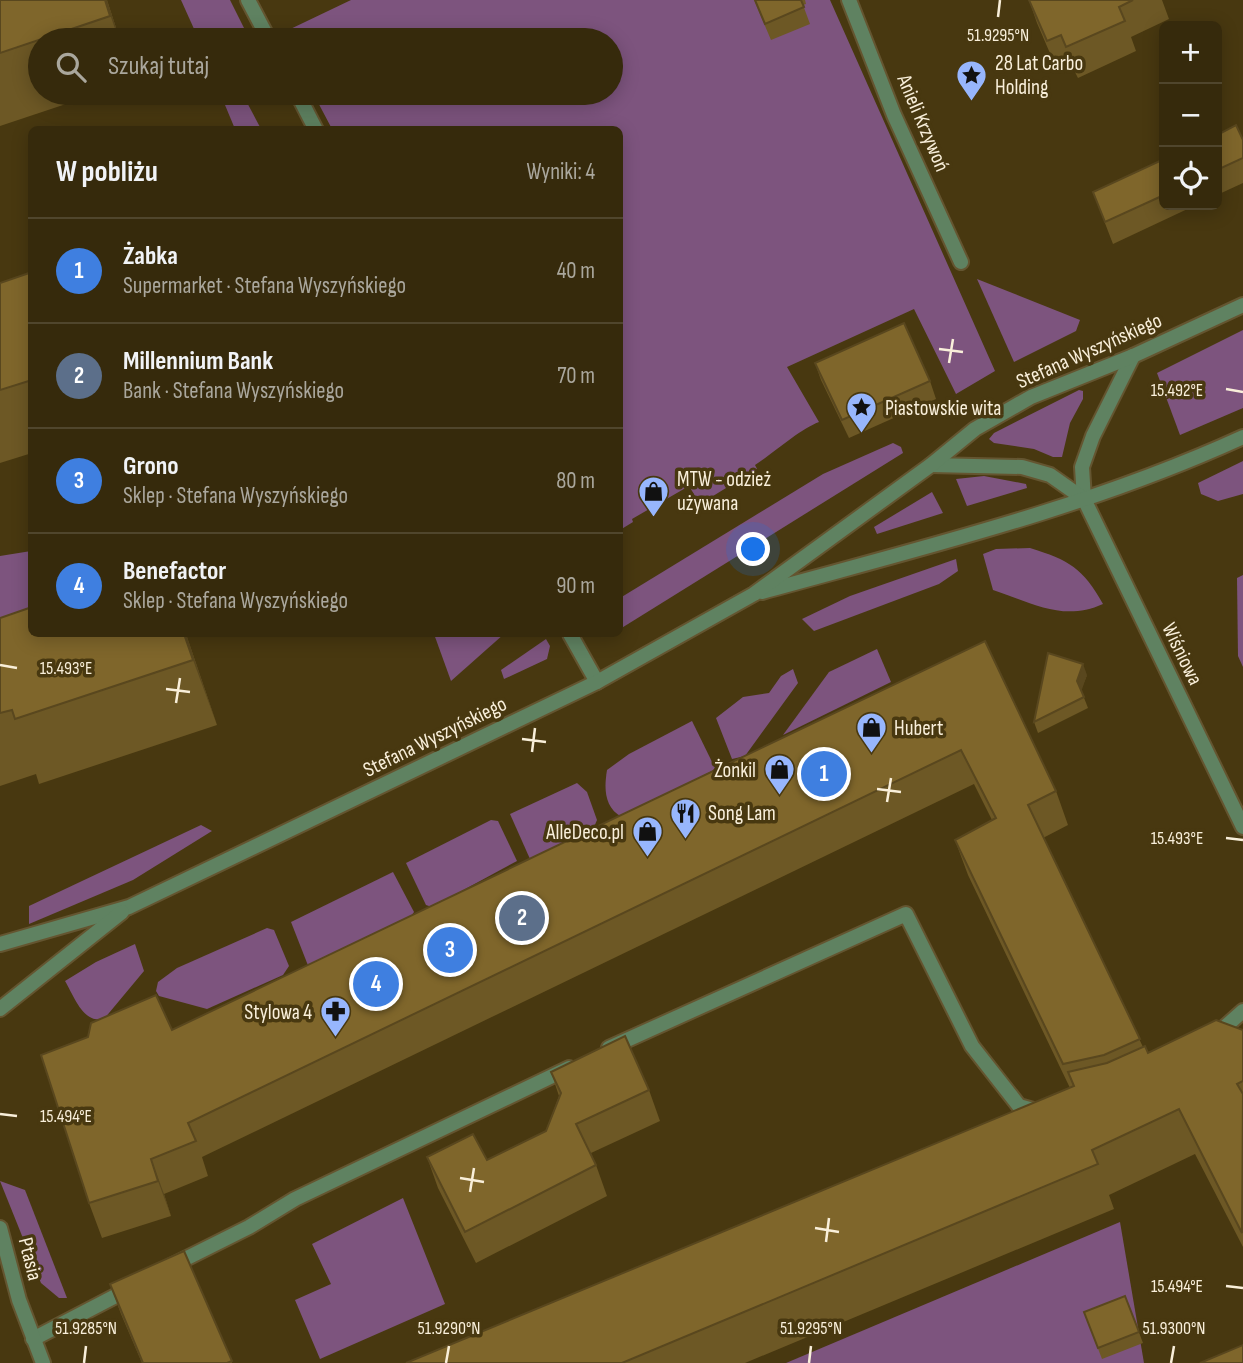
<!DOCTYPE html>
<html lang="pl">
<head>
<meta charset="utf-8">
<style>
	:root { --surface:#362a0c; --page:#41361a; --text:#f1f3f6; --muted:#aaa79d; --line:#50462d; --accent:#95b2f1 }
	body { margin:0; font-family:"Sofia Sans Condensed",sans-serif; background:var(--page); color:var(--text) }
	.controls { position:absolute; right:21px; top:21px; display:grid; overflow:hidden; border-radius:10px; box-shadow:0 4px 18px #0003 }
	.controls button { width:63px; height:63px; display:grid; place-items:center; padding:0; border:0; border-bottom:2px solid var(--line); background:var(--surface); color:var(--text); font:35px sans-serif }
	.you { position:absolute; left:754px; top:550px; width:24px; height:24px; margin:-18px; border:5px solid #fff; border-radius:50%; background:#1a73e8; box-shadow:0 0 0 10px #1a73e833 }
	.badge { display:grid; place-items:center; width:46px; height:46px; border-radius:50%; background:var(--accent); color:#fff; font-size:23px; font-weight:700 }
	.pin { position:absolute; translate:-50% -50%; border:4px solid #fff; box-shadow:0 2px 7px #0006 }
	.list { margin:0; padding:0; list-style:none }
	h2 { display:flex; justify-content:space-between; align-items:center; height:91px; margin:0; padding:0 28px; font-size:30px }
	h2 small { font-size:23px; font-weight:400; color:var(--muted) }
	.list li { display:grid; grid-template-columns:46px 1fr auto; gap:21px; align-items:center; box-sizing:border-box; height:105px; padding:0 28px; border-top:2px solid var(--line) }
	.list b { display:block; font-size:26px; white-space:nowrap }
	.list p { margin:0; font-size:23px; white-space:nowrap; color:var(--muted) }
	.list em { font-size:23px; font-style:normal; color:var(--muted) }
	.icon { flex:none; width:38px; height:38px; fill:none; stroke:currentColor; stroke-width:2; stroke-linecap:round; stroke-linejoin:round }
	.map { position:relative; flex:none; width:1243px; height:1363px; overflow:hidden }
	.search { position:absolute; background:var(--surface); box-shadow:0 4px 18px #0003; left:28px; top:28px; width:595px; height:77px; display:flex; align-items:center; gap:18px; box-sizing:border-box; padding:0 24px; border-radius:38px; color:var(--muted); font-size:26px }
	.panel { position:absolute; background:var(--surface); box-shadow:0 4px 18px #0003; left:28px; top:126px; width:595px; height:511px; border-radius:10px }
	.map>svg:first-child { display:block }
	.green { fill:#7d547e }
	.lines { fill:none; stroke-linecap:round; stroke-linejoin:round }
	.service-casing { stroke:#645530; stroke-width:18 }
	.minor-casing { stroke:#645530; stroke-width:18 }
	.tertiary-casing { stroke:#645530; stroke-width:18 }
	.service { stroke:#5f8261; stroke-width:14 }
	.minor { stroke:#5f8261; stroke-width:14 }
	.tertiary { stroke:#5f8261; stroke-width:14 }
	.wall { fill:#6d5825 }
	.shaded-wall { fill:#59471e }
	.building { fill:#7f662b; stroke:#59471e; stroke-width:2 }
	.ticks { fill:none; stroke:#f9efda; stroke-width:2.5 }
	.labels { text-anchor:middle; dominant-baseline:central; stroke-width:7; stroke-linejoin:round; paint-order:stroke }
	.poi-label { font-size:21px; fill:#f9efda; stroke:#483810; text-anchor:start }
	.street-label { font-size:21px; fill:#f9efda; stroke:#483810 }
	.ticks-label { font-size:18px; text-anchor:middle; fill:#f9efda; stroke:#483810; stroke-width:7; stroke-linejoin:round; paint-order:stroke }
</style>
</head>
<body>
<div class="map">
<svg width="1243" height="1363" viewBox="0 0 1243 1363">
	<rect width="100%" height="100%" fill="#483810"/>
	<g class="green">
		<path d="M181,0H230L247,34L234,40H199Z"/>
		<path d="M351,0H830L995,371L956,394L914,309L787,367L819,422C800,429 775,452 755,465L757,469L700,504L689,486L632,519L633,522L620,530V130L332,129L313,93H611V40H286L282,33Z"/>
		<path d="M220,93H242L261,129H235Z"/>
		<path d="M977,279L1080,320L1076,331L1014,362Z"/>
		<path d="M1243,330V408L1180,435L1157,373Z"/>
		<path d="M1079,390L1083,391V399L1070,423L1062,457H1053L1034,449L994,443L989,439L994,433Z"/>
		<path d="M893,443L901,447L903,453L620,629V598L823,474Z"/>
		<path d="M1243,461V494L1218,501L1201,494L1198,483Z"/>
		<path d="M984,476L1026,484L1027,488L967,506L956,479Z"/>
		<path d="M932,492L943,513L877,534L874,527Z"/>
		<path d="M1030,548C1069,560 1083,568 1103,604C1063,622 1033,603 993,590L983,554L996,549Z"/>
		<path d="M31,551V617L0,622V556Z"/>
		<path d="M956,559L958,571L939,584L814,631L802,619L850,596Z"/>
		<path d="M1243,575V667L1238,656L1237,578Z"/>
		<path d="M434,634H504L451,681Z"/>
		<path d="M546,639L550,646L547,659L504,679L501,670Z"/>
		<path d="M877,649L891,682L783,735L829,672Z"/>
		<path d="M793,669L798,683L745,756L732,759L716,718L743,697L769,693L781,676Z"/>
		<path d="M692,721L715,768L712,771L622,817C604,808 604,788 607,770L629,754Z"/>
		<path d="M577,783L587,792L597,820L594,827L530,859L510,814Z"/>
		<path d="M491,820L498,821L517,861L432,907L426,905L406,863Z"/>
		<path d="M201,825L212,831L133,880L29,924V906Z"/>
		<path d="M393,872L414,912L409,919L309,968L291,922Z"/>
		<path d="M267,928L274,930L289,966L283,975L207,1009L159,996L156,991L158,982L177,968Z"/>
		<path d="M135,944L144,971L104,1019C83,1024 74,996 65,981L96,962Z"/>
		<path d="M0,1181L25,1190L67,1298H59L41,1283Z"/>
		<path d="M403,1198L445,1304L320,1359L295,1300L331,1284L312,1244Z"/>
		<path d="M1120,1222L1144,1363H786Z"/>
	</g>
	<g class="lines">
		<defs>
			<g id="service">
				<path d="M1216,1035L1243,1011"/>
				<path d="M609,1048L906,914L972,1046L1019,1106L1040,1112"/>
				<path d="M171,1266L249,1227L295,1199L569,1068"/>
				<path d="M33,1339L131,1288"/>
			</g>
			<g id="minor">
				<path d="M248,0L269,40"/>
				<path d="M849,0L894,115L961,262"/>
				<path d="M297,93L316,130"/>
				<path d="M570,634L597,682"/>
			</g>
			<g id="tertiary">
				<path d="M1133,356L1093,436L1082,467L1084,499L1243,827"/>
				<path d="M931,465L1022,467L1050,475L1084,499"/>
				<path d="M762,592C925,547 1090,507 1243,437"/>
				<path d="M0,944L129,907L597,682L754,594L931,465L975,429L1031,397L1133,356L1243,305"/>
				<path d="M0,1009L122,912"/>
				<path d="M0,1228L19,1300L43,1363"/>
			</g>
		</defs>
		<use href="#service" class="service-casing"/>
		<use href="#minor" class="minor-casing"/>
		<use href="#tertiary" class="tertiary-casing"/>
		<use href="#service" class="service"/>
		<use href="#minor" class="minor"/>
		<use href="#tertiary" class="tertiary"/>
	</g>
	<g class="wall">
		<path d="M0,0H107L120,40H40V93H99L0,126Z"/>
		<path d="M754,0H805L806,4L803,5L810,24L771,40Z"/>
		<path d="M1029,0H1162L1169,19L1131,37L1136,51L1078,78L1072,66L1058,72L1037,23Z"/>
		<path d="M1217,135L1243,140V183L1217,195Z"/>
		<path d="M1164,159V205H1196L1113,244L1093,192Z"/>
		<path d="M32,272V453L0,463V283Z"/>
		<path d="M815,363L930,381L936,399L849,438L821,380Z"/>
		<path d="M0,618L186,634L217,725L39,784L36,774L0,786Z"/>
		<path d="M985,641L1056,791L1068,825L1043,838L1143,1047L1148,1053L1243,1030V1247L1195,1154L1109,1195L1114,1209L745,1363H406L1070,1088L968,875L955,840L992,820L974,784L202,1157L208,1176L164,1194L171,1216L102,1238L89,1203L172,1030Z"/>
		<path d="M1087,675L1081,690L1088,708L1038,733L1034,722Z"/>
		<path d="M551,1072L649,1090L660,1121L591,1153L596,1165L607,1196L476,1263L438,1188L427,1157L487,1160L546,1131L559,1096Z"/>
		<path d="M184,1251L232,1363H142L121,1314L110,1284Z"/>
		<path d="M1125,1296L1143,1343L1102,1359L1084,1312Z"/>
	</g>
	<g class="shaded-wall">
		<path d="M105,0H107L120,40H119Z"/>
		<path d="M184,634H186L217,725L193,660Z"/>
		<path d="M1083,664L1087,675L1081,692L1077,681Z"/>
		<path d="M151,1159L164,1194L171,1216L158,1181Z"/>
	</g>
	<g class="building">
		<path d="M0,0H105L110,16L0,53Z"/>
		<path d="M755,0H801L804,7L765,24Z"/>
		<path d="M1029,0H1133L1119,7L1125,21L1066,47L1061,35L1047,41Z"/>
		<path d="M1236,125L1243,140V158L1217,170V135Z"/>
		<path d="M1164,159V195L1105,222L1093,192Z"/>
		<path d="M32,272V380L0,390V283Z"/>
		<path d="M904,323L930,381L842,420L815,363Z"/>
		<path d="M32,607V634H184L193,660L15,719L12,710L0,713V618Z"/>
		<path d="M985,641L1056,791L1028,805L1140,1039L1104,1055L1063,1064L955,840L996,818L961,750L188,1123L196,1141L151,1159L158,1181L89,1203L41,1055L88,1037L91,1023L156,995L172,1030Z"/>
		<path d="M1048,653L1083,664L1077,681L1084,697L1034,722Z"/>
		<path d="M1216,1020L1243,1030V1081L1237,1084L1243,1094L1242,1233L1179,1109L1092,1150L1098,1164L622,1363H406L1074,1086L1068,1072L1107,1063L1145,1046L1148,1053Z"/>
		<path d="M625,1036L649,1090L576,1124L596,1165L465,1232L427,1157L473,1134L487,1160L546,1131L561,1093L551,1072Z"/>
		<path d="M184,1251L232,1361L227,1363H143L110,1284Z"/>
		<path d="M1125,1296L1139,1332L1098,1348L1084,1312Z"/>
		<path d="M1243,1345V1363H1200Z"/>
	</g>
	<path class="ticks" d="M998,17L1000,0M939,349L963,352M949,363L953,339M1226,389L1243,392M0,665L17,668M166,689L190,692M176,703L180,678M522,739L546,742M532,752L535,728M877,789L901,792M887,802L891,778M1226,838L1243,840M0,1114L17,1116M460,1178L484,1182M470,1192L474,1168M815,1228L839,1232M826,1242L829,1218M1226,1286L1243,1288M84,1363L86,1346M446,1363L449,1346M809,1363L811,1346M1171,1363L1174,1346"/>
	<defs>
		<symbol id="sight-pin" viewBox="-11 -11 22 30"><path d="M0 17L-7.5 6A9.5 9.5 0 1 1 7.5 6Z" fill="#97b6fd" stroke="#483810"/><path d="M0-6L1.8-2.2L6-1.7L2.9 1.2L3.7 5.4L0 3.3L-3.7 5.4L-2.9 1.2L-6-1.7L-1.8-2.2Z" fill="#111"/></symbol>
		<symbol id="shop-pin" viewBox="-11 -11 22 30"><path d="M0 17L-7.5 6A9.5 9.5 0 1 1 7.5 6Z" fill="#97b6fd" stroke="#483810"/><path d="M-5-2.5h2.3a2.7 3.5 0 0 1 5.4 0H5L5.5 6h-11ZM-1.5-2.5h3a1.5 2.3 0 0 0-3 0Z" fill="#111"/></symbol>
		<symbol id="restaurant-pin" viewBox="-11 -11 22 30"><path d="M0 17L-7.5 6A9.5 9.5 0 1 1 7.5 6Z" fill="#97b6fd" stroke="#483810"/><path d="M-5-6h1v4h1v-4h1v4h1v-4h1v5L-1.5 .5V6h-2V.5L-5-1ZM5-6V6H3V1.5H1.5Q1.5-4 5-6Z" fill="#111"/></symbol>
		<symbol id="pharmacy-pin" viewBox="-11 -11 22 30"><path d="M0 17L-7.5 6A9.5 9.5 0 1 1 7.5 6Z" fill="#97b6fd" stroke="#483810"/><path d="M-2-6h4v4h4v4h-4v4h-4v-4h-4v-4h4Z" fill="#111"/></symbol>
	</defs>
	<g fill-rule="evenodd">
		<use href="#sight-pin" x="954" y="58" width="35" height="47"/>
		<use href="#sight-pin" x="844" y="390" width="35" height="47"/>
		<use href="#shop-pin" x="636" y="474" width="35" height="47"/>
		<use href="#shop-pin" x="854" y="710" width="35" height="47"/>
		<use href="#shop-pin" x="762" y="752" width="35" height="47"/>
		<use href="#restaurant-pin" x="668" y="796" width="35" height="47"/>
		<use href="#shop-pin" x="630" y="814" width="35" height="47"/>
		<use href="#pharmacy-pin" x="318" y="994" width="35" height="47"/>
	</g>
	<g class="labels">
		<g class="poi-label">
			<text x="995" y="63">28 Lat Carbo<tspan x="995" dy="24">Holding</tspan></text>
			<text x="885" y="408">Piastowskie wita</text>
			<text x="677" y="479">MTW - odzież<tspan x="677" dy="24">używana</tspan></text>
			<text x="894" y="728">Hubert</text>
			<text x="756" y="770" text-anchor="end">Żonkil</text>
			<text x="708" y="813">Song Lam</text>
			<text x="624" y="832" text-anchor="end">AlleDeco.pl</text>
			<text x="312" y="1012" text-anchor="end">Stylowa 4</text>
		</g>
		<g class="street-label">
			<text transform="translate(923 123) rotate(67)">Anieli Krzywoń</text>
			<text transform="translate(1089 351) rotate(-24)">Stefana Wyszyńskiego</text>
			<text transform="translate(1182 654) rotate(64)">Wiśniowa</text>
			<text transform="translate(435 737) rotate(-26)">Stefana Wyszyńskiego</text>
			<text transform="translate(30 1259) rotate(76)">Ptasia</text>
		</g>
	</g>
	<g class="ticks-label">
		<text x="998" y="41">51.9295°N</text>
		<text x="1177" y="396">15.492°E</text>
		<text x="66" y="674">15.493°E</text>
		<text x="1177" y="844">15.493°E</text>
		<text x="66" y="1122">15.494°E</text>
		<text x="1177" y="1292">15.494°E</text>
		<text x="86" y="1334">51.9285°N</text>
		<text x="449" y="1334">51.9290°N</text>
		<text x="811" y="1334">51.9295°N</text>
		<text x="1174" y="1334">51.9300°N</text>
	</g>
</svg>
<div class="controls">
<button>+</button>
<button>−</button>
<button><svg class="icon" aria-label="locate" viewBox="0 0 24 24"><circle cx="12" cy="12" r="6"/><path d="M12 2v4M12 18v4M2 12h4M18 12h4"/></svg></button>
</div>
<div class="you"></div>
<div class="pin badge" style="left:824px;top:774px;background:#3f7fe0">1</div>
<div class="pin badge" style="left:522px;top:918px;background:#5c6f8a">2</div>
<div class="pin badge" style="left:450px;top:950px;background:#3f7fe0">3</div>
<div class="pin badge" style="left:376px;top:984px;background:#3f7fe0">4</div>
<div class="search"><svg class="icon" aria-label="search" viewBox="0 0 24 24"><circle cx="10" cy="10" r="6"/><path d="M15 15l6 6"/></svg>Szukaj tutaj</div>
<section class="panel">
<h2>W pobliżu<small>Wyniki: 4</small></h2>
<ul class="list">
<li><span class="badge" style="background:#3f7fe0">1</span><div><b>Żabka</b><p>Supermarket · Stefana Wyszyńskiego</p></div><em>40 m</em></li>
<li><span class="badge" style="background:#5c6f8a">2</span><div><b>Millennium Bank</b><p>Bank · Stefana Wyszyńskiego</p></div><em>70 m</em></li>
<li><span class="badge" style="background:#3f7fe0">3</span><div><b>Grono</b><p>Sklep · Stefana Wyszyńskiego</p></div><em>80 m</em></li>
<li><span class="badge" style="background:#3f7fe0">4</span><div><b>Benefactor</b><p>Sklep · Stefana Wyszyńskiego</p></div><em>90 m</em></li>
</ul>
</section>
</div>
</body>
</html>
